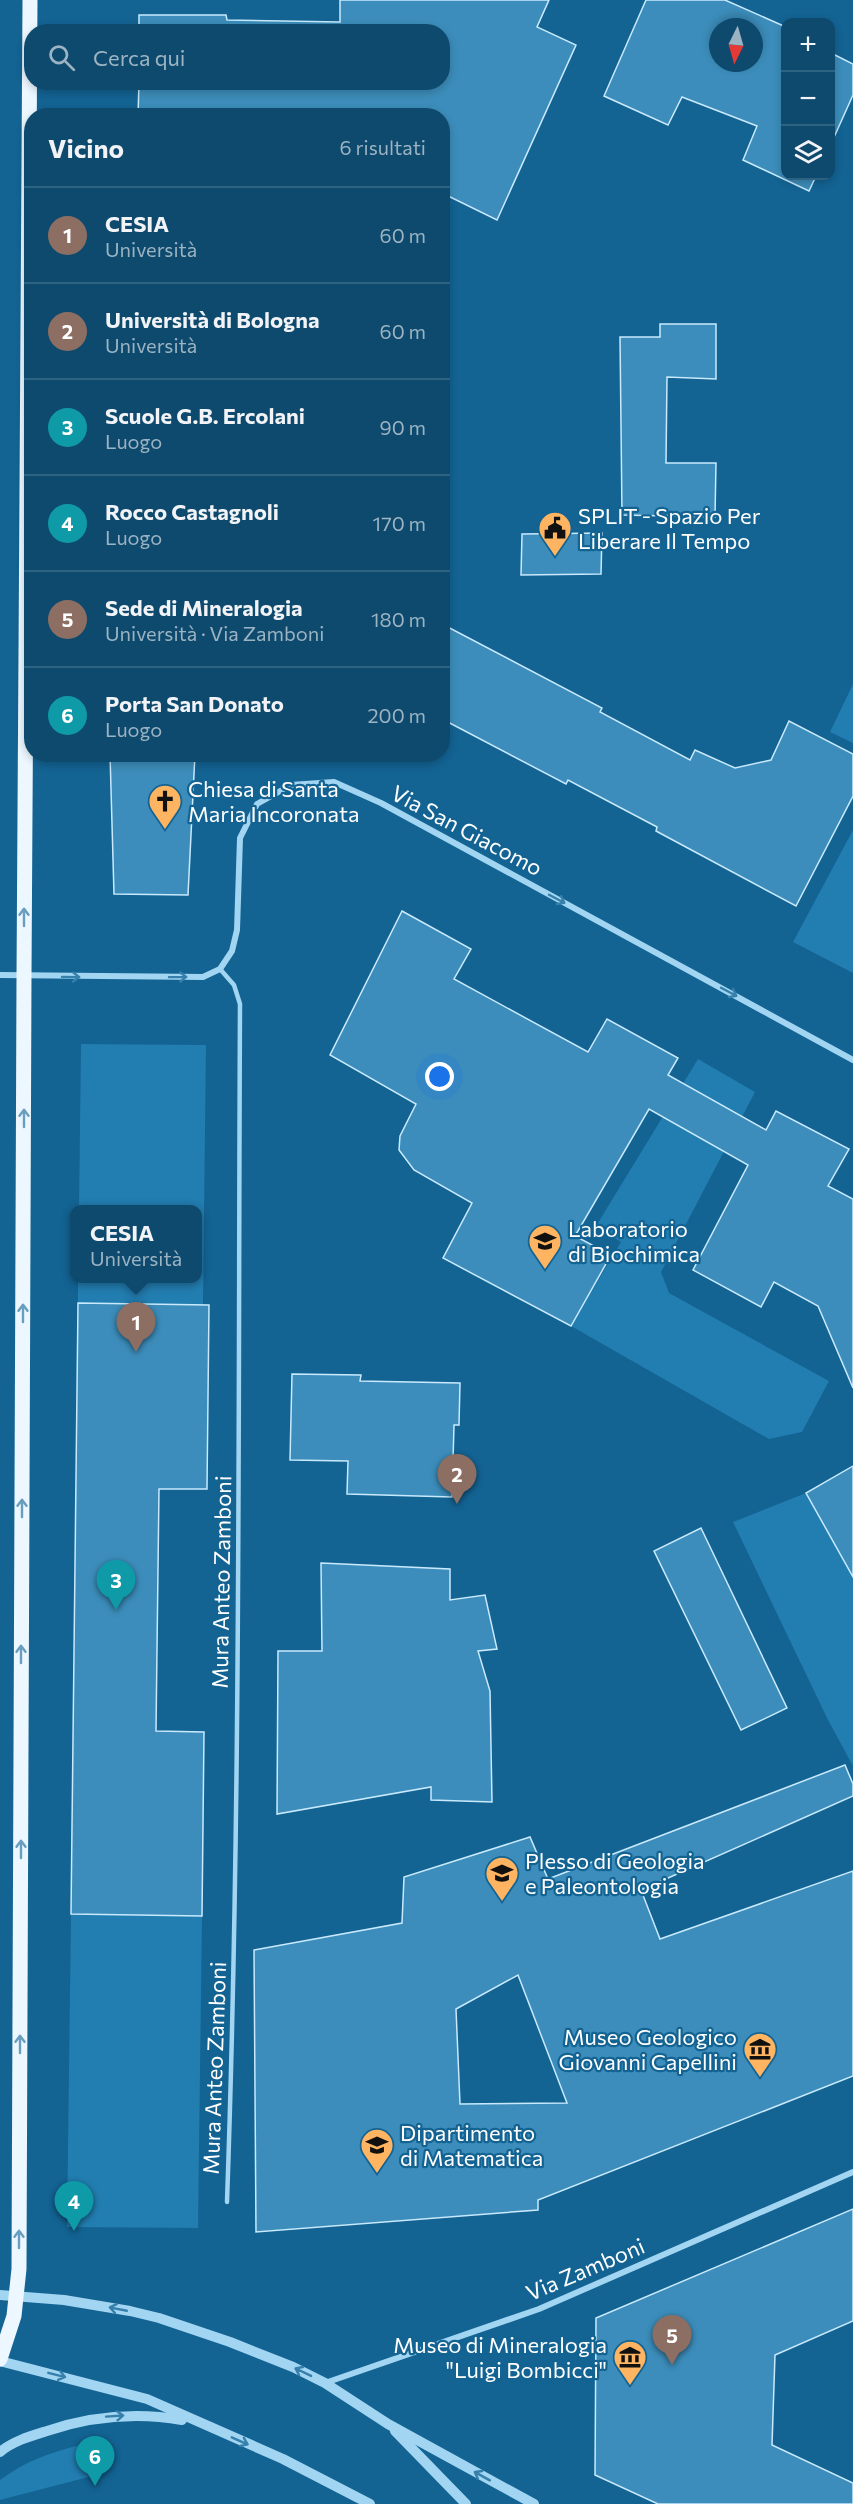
<!DOCTYPE html>
<html lang="it">
<head>
<meta charset="utf-8">
<style>
	:root { --surface:#0e4a6e; --page:#1c5476; --text:#f1f3f6; --muted:#9bb3c2; --line:#2e6281; --accent:#ffb462 }
	body { margin:0; font-family:Commissioner,sans-serif; background:var(--page); color:var(--text) }
	.controls { position:absolute; right:18px; top:18px; display:grid; overflow:hidden; border-radius:12px; box-shadow:0 3px 9px #0003 }
	.controls button { width:54px; height:54px; display:grid; place-items:center; padding:0; border:0; border-bottom:2px solid var(--line); background:var(--surface); color:var(--text); font:30px sans-serif }
	.compass { position:absolute; left:709px; top:18px; width:54px; height:54px; border-radius:50%; background:var(--surface); box-shadow:0 3px 9px #0003; rotate:185deg }
	.you { position:absolute; left:440px; top:1077px; width:21px; height:21px; margin:-15px; border:4px solid #fff; border-radius:50%; background:#1a73e8; box-shadow:0 0 0 9px #1a73e833 }
	.badge { display:grid; place-items:center; width:39px; height:39px; border-radius:50%; background:var(--accent); color:#fff; font-size:20px; font-weight:700 }
	.pin { position:absolute; translate:-50% -50px; filter:drop-shadow(0 2px 3px #0008) }
	.pin::after { content:''; position:absolute; top:32px; width:21px; height:18px; background:inherit; clip-path:polygon(0 0,100% 0,50% 100%) }
	.popup { position:absolute; left:70px; top:1205px; width:132px; height:78px; box-sizing:border-box; display:grid; place-content:center; border-radius:12px; background:var(--surface); filter:drop-shadow(0 2px 4px #0005); font-size:20px; white-space:nowrap; color:var(--muted) }
	.popup b { font-size:22px; color:var(--text) }
	.popup::after { content:''; position:absolute; left:50%; top:100%; margin-left:-12px; border:12px solid transparent; border-top-color:var(--surface) }
	.list { margin:0; padding:0; list-style:none }
	h2 { display:flex; justify-content:space-between; align-items:center; height:78px; margin:0; padding:0 24px; font-size:26px }
	h2 small { font-size:20px; font-weight:400; color:var(--muted) }
	.list li { display:grid; grid-template-columns:39px 1fr auto; gap:18px; align-items:center; box-sizing:border-box; height:96px; padding:0 24px; border-top:2px solid var(--line) }
	.list b { display:block; font-size:22px; white-space:nowrap }
	.list p { margin:0; font-size:20px; white-space:nowrap; color:var(--muted) }
	.list em { font-size:20px; font-style:normal; color:var(--muted) }
	.icon { flex:none; width:33px; height:33px; fill:none; stroke:currentColor; stroke-width:2; stroke-linecap:round; stroke-linejoin:round }
	.map { position:relative; flex:none; width:853px; height:2504px; overflow:hidden }
	.search { position:absolute; background:var(--surface); box-shadow:0 3px 9px #0003; left:24px; top:24px; width:426px; height:66px; display:flex; align-items:center; gap:15px; box-sizing:border-box; padding:0 21px; border-radius:24px; color:var(--muted); font-size:22px }
	.panel { position:absolute; background:var(--surface); box-shadow:0 3px 9px #0003; left:24px; top:108px; width:426px; height:654px; border-radius:24px }
	.map>svg:first-child { display:block }
	.green { fill:#227db0 }
	.building { fill:#3c8dbb; stroke:#c9eafd; stroke-width:1.5; fill-rule:evenodd }
	.lines { fill:none; stroke-linecap:round; stroke-linejoin:round }
	.service { stroke:#a1d5f2; stroke-width:4.5 }
	.minor { stroke:#a1d5f2; stroke-width:6 }
	.tertiary { stroke:#a1d5f2; stroke-width:10 }
	.primary { stroke:#ecf7ff; stroke-width:15 }
	.oneway { stroke:#3680ab }
	.oneway2 { stroke:#6a9ebe }
	.labels { text-anchor:middle; dominant-baseline:central; stroke-width:4.5; stroke-linejoin:round; paint-order:stroke }
	.poi-label { font-size:22px; fill:#fff; stroke:#136393; text-anchor:start }
	.street-label { font-size:22px; fill:#fff; stroke:#136393 }
</style>
</head>
<body>
<div class="map">
<svg width="853" height="2504" viewBox="0 0 853 2504">
	<rect width="100%" height="100%" fill="#136393"/>
	<g class="green">
		<path d="M853,684V743L830,732Z"/>
		<path d="M853,830V973L793,942Z"/>
		<path d="M81,1044L206,1045L203,1305L78,1303V1279L198,1278V1210L79,1209Z"/>
		<path d="M698,1059L755,1092L661,1272L669,1293L829,1381L802,1432L769,1439L571,1326L621,1242L596,1226Z"/>
		<path d="M806,1493L853,1522V1766L828,1720L733,1522Z"/>
		<path d="M71,1914L202,1916L198,2228L67,2227Z"/>
		<path d="M106,2440L104,2473L0,2500V2480C32,2456 67,2447 106,2440Z"/>
	</g>
	<g class="building">
		<path d="M340,0H549L537,27L576,45L497,220L442,193V116H138L139,82H442V32H139V15H226L227,20L340,22Z"/>
		<path d="M646,0H725L786,27V176H816L809,191L743,160L757,126L682,97L668,125L604,96ZM718,27H754V63H718Z"/>
		<path d="M831,53L853,64V95L831,144Z"/>
		<path d="M660,324H716V379L667,377L666,463H716L715,517L622,515L620,337H660Z"/>
		<path d="M602,533L601,574L521,575L522,534Z"/>
		<path d="M442,624L602,708L600,712L690,760L695,750L735,768L771,760L789,721L853,754V796L796,906L656,831L657,827L568,780L566,784L442,719Z"/>
		<path d="M110,754H195L188,895L114,894Z"/>
		<path d="M402,911L471,949L454,979L588,1052L607,1019L678,1058L668,1075L766,1130L776,1111L849,1149L828,1186L853,1199V1388L818,1306L774,1282L761,1307L693,1270L748,1165L649,1109L575,1236L611,1255L571,1326L443,1258L472,1203L414,1170L399,1150L400,1136L416,1104L330,1055Z"/>
		<path d="M78,1303L209,1305L207,1489H159L156,1731L204,1732L202,1916L71,1914Z"/>
		<path d="M292,1374L361,1375L360,1381L460,1383L459,1425H454L452,1497L347,1494L348,1461L290,1460Z"/>
		<path d="M853,1466V1577L806,1493Z"/>
		<path d="M701,1528L787,1708L741,1730L654,1551Z"/>
		<path d="M321,1563L450,1569V1600L485,1595L497,1649L478,1651L490,1691L492,1802L431,1800V1787L277,1814L278,1651H322Z"/>
		<path d="M845,1765L853,1784V1796L641,1890L660,1939L853,1871V2076L538,2200V2210L256,2232L254,1950L402,1923L404,1877L530,1837L548,1879ZM518,1975L567,2103L460,2104L456,2009Z"/>
		<path d="M853,2209V2321L775,2355L772,2445L853,2483V2504H658L595,2475L596,2318Z"/>
	</g>
	<g class="lines">
		<path class="service" d="M220,969L234,985L240,1004C238,1403 241,1803 227,2202"/>
		<g class="minor">
			<path d="M0,975L203,977L220,969L232,951L237,930L240,838L257,804L291,785L334,782L381,803L853,1060"/>
			<path d="M325,2383L539,2309L853,2172"/>
		</g>
		<g class="tertiary">
			<path d="M0,2295L64,2300L130,2311L159,2318L230,2342L293,2367L325,2383L388,2424L534,2504"/>
			<path d="M0,2361L147,2399L283,2459L370,2504"/>
			<path d="M395,2431L466,2504"/>
			<path d="M0,2452C13,2441 31,2436 47,2431C92,2416 135,2412 182,2420"/>
		</g>
		<path class="primary" d="M0,2359L14,2316L19,2269L24,976L30,0"/>
	</g>
	<defs><path id="oneway-shaft" d="M-6 0H5M1.5-3L5.5 0L1.5 3" fill="none" stroke-width="1.6" stroke-linecap="round" stroke-linejoin="round" transform="scale(1.5)"/></defs>
	<g class="oneway">
		<use href="#oneway-shaft" transform="translate(557 899) rotate(28)"/>
		<use href="#oneway-shaft" transform="translate(71 977) rotate(1)"/>
		<use href="#oneway-shaft" transform="translate(178 977) rotate(-1)"/>
		<use href="#oneway-shaft" transform="translate(729 992) rotate(28)"/>
		<use href="#oneway-shaft" transform="translate(118 2309) rotate(-169)"/>
		<use href="#oneway-shaft" transform="translate(303 2372) rotate(-154)"/>
		<use href="#oneway-shaft" transform="translate(57 2375) rotate(14)"/>
		<use href="#oneway-shaft" transform="translate(115 2416) rotate(-4)"/>
		<use href="#oneway-shaft" transform="translate(240 2441) rotate(24)"/>
		<use href="#oneway-shaft" transform="translate(482 2476) rotate(-151)"/>
	</g>
	<g class="oneway2">
		<use href="#oneway-shaft" transform="translate(24 917) rotate(-90)"/>
		<use href="#oneway-shaft" transform="translate(24 1118) rotate(-90)"/>
		<use href="#oneway-shaft" transform="translate(23 1313) rotate(-90)"/>
		<use href="#oneway-shaft" transform="translate(22 1508) rotate(-90)"/>
		<use href="#oneway-shaft" transform="translate(21 1654) rotate(-90)"/>
		<use href="#oneway-shaft" transform="translate(21 1849) rotate(-90)"/>
		<use href="#oneway-shaft" transform="translate(20 2044) rotate(-90)"/>
		<use href="#oneway-shaft" transform="translate(19 2239) rotate(-90)"/>
	</g>
	<defs>
		<symbol id="civic-pin" viewBox="-11 -11 22 30"><path d="M0 17L-7.5 6A9.5 9.5 0 1 1 7.5 6Z" fill="#ffb462" stroke="#136393"/><path d="M-.6-6.5H3V-4.5H.6V-3L4-1V1h2V6H-6V1h2V-1L-.6-3ZM-1.2 2.5V6h2.4V2.5Z" fill="#111"/></symbol>
		<symbol id="church-pin" viewBox="-11 -11 22 30"><path d="M0 17L-7.5 6A9.5 9.5 0 1 1 7.5 6Z" fill="#ffb462" stroke="#136393"/><path d="M-1.2-6h2.4v3.5h3.3v2.4h-3.3V6h-2.4V-.1h-3.3v-2.4h3.3Z" fill="#111"/></symbol>
		<symbol id="university-pin" viewBox="-11 -11 22 30"><path d="M0 17L-7.5 6A9.5 9.5 0 1 1 7.5 6Z" fill="#ffb462" stroke="#136393"/><path d="M0-5L7-2L0 1L-7-2ZM-4 1L0 2.5L4 1V4Q0 6-4 4Z" fill="#111"/></symbol>
		<symbol id="museum-pin" viewBox="-11 -11 22 30"><path d="M0 17L-7.5 6A9.5 9.5 0 1 1 7.5 6Z" fill="#ffb462" stroke="#136393"/><path d="M0-6L6-3V-2H-6V-3ZM-5-1h2V3h-2ZM-1-1h2V3h-2ZM3-1h2V3H3ZM-6 4H6V6H-6Z" fill="#111"/></symbol>
	</defs>
	<g fill-rule="evenodd">
		<use href="#civic-pin" x="536" y="509" width="38" height="52"/>
		<use href="#church-pin" x="146" y="782" width="38" height="52"/>
		<use href="#university-pin" x="526" y="1222" width="38" height="52"/>
		<use href="#university-pin" x="483" y="1854" width="38" height="52"/>
		<use href="#museum-pin" x="741" y="2030" width="38" height="52"/>
		<use href="#university-pin" x="358" y="2126" width="38" height="52"/>
		<use href="#museum-pin" x="611" y="2338" width="38" height="52"/>
	</g>
	<g class="labels">
		<g class="poi-label">
			<text x="578" y="515">SPLIT - Spazio Per<tspan x="578" dy="25">Liberare Il Tempo</tspan></text>
			<text x="188" y="788">Chiesa di Santa<tspan x="188" dy="25">Maria Incoronata</tspan></text>
			<text x="568" y="1228">Laboratorio<tspan x="568" dy="25">di Biochimica</tspan></text>
			<text x="525" y="1860">Plesso di Geologia<tspan x="525" dy="25">e Paleontologia</tspan></text>
			<text x="737" y="2036" text-anchor="end">Museo Geologico<tspan x="737" dy="25">Giovanni Capellini</tspan></text>
			<text x="400" y="2132">Dipartimento<tspan x="400" dy="25">di Matematica</tspan></text>
			<text x="607" y="2344" text-anchor="end">Museo di Mineralogia<tspan x="607" dy="25">"Luigi Bombicci"</tspan></text>
		</g>
		<g class="street-label">
			<text transform="translate(467 830) rotate(28)">Via San Giacomo</text>
			<text transform="translate(221 1582) rotate(-89)">Mura Anteo Zamboni</text>
			<text transform="translate(214 2068) rotate(-88)">Mura Anteo Zamboni</text>
			<text transform="translate(585 2269) rotate(-23)">Via Zamboni</text>
		</g>
	</g>
</svg>
<div class="controls">
<button>+</button>
<button>−</button>
<button><svg class="icon" aria-label="layers" viewBox="0 0 24 24"><path d="M12 4l9 5-9 5-9-5zM3 14l9 5 9-5"/></svg></button>
</div>
<svg class="compass" viewBox="-18 -18 36 36"><path d="M0-13l5 13h-10z" fill="#e53935"/><path d="M0 13l5-13h-10z" fill="#9bb3c2"/></svg>
<div class="you"></div>
<div class="pin badge" style="left:136px;top:1352px;background:#8d6e63">1</div>
<div class="popup"><b>CESIA</b>Università</div>
<div class="pin badge" style="left:457px;top:1504px;background:#8d6e63">2</div>
<div class="pin badge" style="left:116px;top:1610px;background:#0f9aa8">3</div>
<div class="pin badge" style="left:74px;top:2231px;background:#0f9aa8">4</div>
<div class="pin badge" style="left:672px;top:2365px;background:#8d6e63">5</div>
<div class="pin badge" style="left:95px;top:2486px;background:#0f9aa8">6</div>
<div class="search"><svg class="icon" aria-label="search" viewBox="0 0 24 24"><circle cx="10" cy="10" r="6"/><path d="M15 15l6 6"/></svg>Cerca qui</div>
<section class="panel">
<h2>Vicino<small>6 risultati</small></h2>
<ul class="list">
<li><span class="badge" style="background:#8d6e63">1</span><div><b>CESIA</b><p>Università</p></div><em>60 m</em></li>
<li><span class="badge" style="background:#8d6e63">2</span><div><b>Università di Bologna</b><p>Università</p></div><em>60 m</em></li>
<li><span class="badge" style="background:#0f9aa8">3</span><div><b>Scuole G.B. Ercolani</b><p>Luogo</p></div><em>90 m</em></li>
<li><span class="badge" style="background:#0f9aa8">4</span><div><b>Rocco Castagnoli</b><p>Luogo</p></div><em>170 m</em></li>
<li><span class="badge" style="background:#8d6e63">5</span><div><b>Sede di Mineralogia</b><p>Università · Via Zamboni</p></div><em>180 m</em></li>
<li><span class="badge" style="background:#0f9aa8">6</span><div><b>Porta San Donato</b><p>Luogo</p></div><em>200 m</em></li>
</ul>
</section>
</div>
</body>
</html>
